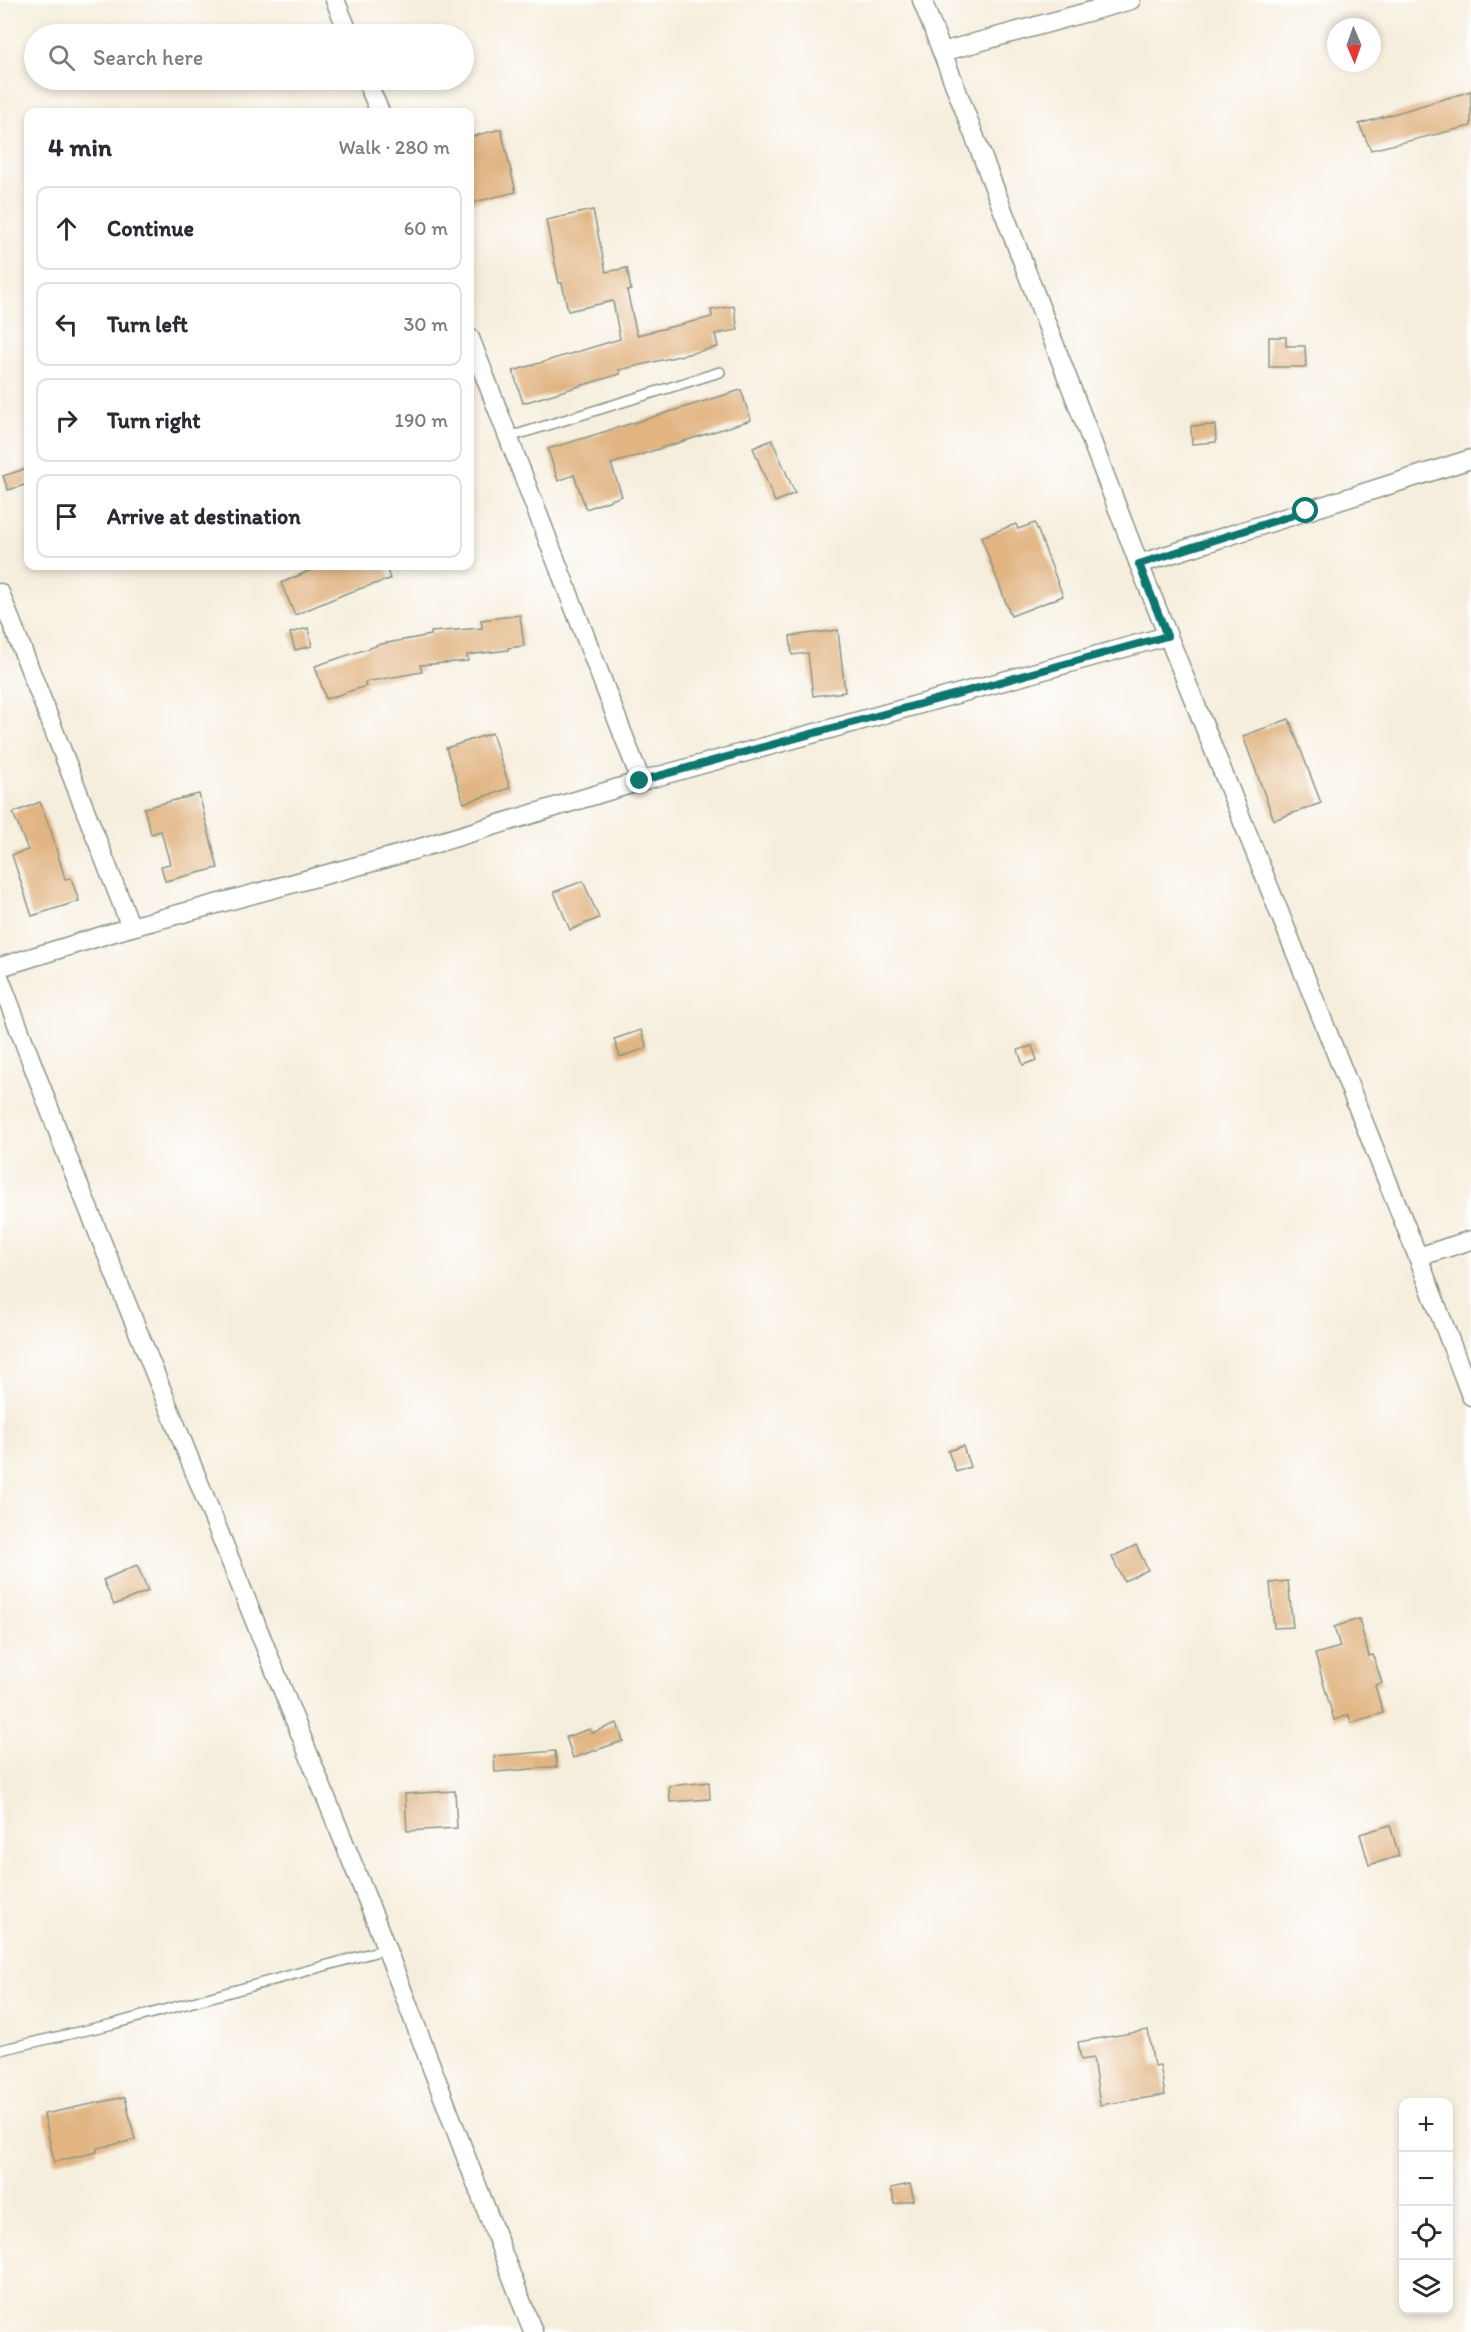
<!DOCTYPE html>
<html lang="en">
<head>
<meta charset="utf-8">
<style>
	:root { --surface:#fff; --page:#f7f7f7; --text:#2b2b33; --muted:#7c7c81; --line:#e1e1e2 }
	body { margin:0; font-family:Itim,sans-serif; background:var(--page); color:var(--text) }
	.controls { position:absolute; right:18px; bottom:18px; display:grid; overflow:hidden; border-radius:12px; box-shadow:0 3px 9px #0003 }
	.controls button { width:54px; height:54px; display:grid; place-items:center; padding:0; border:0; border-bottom:2px solid var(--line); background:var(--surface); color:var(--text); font:30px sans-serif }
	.compass { position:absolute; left:1327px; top:18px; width:54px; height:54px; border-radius:50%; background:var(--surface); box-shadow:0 3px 9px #0003; rotate:178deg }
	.stop { position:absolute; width:18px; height:18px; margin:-14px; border:4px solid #0f766e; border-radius:50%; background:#fff }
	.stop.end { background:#0f766e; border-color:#fff; box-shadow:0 2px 6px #0008 }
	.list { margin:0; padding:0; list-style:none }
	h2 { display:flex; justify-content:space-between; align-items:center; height:78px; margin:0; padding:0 24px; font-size:26px }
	h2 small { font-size:20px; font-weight:400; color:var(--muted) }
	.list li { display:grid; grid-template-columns:39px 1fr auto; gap:18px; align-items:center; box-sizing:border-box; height:84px; margin:0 12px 12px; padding:0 12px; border:2px solid var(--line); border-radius:12px }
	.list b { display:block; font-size:22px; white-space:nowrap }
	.list em { font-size:20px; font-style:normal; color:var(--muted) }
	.icon { flex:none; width:33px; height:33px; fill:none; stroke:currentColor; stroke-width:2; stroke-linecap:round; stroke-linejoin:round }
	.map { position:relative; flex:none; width:1471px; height:2332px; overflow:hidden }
	.search { position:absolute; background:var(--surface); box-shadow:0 3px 9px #0003; left:24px; top:24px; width:450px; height:66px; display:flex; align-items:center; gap:15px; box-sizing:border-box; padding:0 21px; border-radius:33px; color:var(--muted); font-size:22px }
	.panel { position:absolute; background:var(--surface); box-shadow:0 3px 9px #0003; left:24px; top:108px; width:450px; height:462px; border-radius:12px }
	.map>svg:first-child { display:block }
	.building { fill:#e1b481 }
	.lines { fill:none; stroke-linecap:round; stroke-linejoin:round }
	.lane-casing { stroke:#8a9688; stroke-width:12 }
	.street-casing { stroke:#8a9688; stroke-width:21 }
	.lane { stroke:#fff; stroke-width:9 }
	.street { stroke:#fff; stroke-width:18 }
	.route { stroke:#0f766e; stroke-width:8 }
</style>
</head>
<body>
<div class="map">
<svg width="1471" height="2332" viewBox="0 0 1471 2332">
	<rect width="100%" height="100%" fill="#fff"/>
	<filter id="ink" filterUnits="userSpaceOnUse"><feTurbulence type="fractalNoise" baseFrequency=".0167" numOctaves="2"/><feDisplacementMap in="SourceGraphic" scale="12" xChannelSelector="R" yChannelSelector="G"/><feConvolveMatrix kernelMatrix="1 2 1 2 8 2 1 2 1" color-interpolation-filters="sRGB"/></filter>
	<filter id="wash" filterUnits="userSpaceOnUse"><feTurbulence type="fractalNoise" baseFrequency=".008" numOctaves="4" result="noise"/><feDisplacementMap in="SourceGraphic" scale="24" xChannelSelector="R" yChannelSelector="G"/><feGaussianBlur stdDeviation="1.35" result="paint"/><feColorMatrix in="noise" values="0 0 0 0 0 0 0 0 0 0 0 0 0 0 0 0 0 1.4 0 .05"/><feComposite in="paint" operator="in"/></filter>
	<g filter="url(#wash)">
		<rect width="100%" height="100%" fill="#f6eedd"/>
		<g id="blocks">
			<g class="building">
				<path d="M1471,91V126L1371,150L1359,124Z"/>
				<path d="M501,129L516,192L470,203V137Z"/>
				<path d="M593,210L606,272L627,268L631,290L627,291L637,335L712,317L711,310L734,306L738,330L715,334L718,347L619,370L620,374L523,403L513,371L620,339L613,301L568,311L562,283H559L546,220Z"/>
				<path d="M1269,337H1286V346H1305L1306,367H1269Z"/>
				<path d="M741,390L751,420L611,464L622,496L586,509L574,475L558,481L548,449Z"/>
				<path d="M1215,425L1216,442L1192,444L1191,426Z"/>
				<path d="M772,440L795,493L775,502L753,448Z"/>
				<path d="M28,468V484L8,490L3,476Z"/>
				<path d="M1035,523L1063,596L1011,616L981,537L1016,524L1018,529Z"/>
				<path d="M321,566H386L390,579L347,593L295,615L281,583Z"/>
				<path d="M520,615L524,646L508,648V650L467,655L468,661L420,665L422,672L365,682L366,686L326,699L315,666L376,646V645L431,635V632L482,628L481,620Z"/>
				<path d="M308,628L312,646L295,650L290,633Z"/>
				<path d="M838,630L845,692L813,696L808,653L792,655L790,636Z"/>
				<path d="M1289,719L1321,803L1274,820L1243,736Z"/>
				<path d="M492,733L510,788L464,803L446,748Z"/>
				<path d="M199,794L218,868L165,881L161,866L170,864L161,831L151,834L144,808Z"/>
				<path d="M40,802L51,831L65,879L71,878L79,901L32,916L12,855L28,850L13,813Z"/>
				<path d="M583,881L599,918L570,930L554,892Z"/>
				<path d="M641,1030L647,1048L620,1057L614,1039Z"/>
				<path d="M1032,1046L1037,1060L1023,1065L1018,1050Z"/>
				<path d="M963,1446L970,1467L956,1472L948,1451Z"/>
				<path d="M1136,1545L1148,1570L1124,1581L1112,1557Z"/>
				<path d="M137,1565L148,1591L114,1605L103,1580Z"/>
				<path d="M1288,1581L1293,1627L1274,1628L1270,1583Z"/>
				<path d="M1359,1619L1369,1656L1373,1655L1382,1683L1375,1685L1383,1713L1351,1723L1349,1715L1334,1720L1315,1654L1340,1647L1334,1627Z"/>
				<path d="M617,1723L623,1741L573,1758L566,1737L590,1729L592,1733Z"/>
				<path d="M555,1751L557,1767L495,1772L494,1756Z"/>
				<path d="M709,1782L710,1799L670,1802L669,1786Z"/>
				<path d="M455,1791L457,1828L407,1831L405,1794Z"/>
				<path d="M1390,1825L1399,1856L1369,1865L1360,1834Z"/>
				<path d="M1148,2030L1154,2066L1160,2065L1165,2095L1100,2105L1093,2058L1081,2060L1078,2042Z"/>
				<path d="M125,2097L135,2140L97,2148V2152L54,2162L44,2114Z"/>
				<path d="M910,2184L914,2200L895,2204L891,2188Z"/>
			</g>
		</g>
	</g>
	<g filter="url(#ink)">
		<use href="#blocks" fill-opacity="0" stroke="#8a9688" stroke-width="1.5"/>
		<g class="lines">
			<defs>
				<g id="lane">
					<path d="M508,435L519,434L720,372"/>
					<path d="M0,2050L113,2024L386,1949"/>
				</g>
				<g id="street">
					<path d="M335,0L349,34"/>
					<path d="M922,0L1139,564L1418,1257L1471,1396"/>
					<path d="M942,52L1131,0"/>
					<path d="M366,80L380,112"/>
					<path d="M470,338L641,781"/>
					<path d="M1139,564L1471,459"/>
					<path d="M0,593L131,927"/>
					<path d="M0,967L131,927L387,858L641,781L1167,636"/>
					<path d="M0,979L70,1163L375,1919L533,2332"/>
					<path d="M1418,1257L1471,1240"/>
				</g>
			</defs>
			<use href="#lane" class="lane-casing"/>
			<use href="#street" class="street-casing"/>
			<use href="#lane" class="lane"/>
			<use href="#street" class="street"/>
		</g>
	</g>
	<g class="lines" filter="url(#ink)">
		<path class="route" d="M640,781L1167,636L1139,564L1306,511"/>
	</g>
</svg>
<div class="controls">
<button>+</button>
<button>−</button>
<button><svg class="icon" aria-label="locate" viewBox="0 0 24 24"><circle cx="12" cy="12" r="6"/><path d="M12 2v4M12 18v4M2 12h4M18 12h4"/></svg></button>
<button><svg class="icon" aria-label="layers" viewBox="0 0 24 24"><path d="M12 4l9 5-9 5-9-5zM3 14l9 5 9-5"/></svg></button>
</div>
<svg class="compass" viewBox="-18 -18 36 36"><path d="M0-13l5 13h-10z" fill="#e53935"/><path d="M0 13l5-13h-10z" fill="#7c7c81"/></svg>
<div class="stop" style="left:1306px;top:511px"></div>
<div class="stop end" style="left:640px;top:781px"></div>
<div class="search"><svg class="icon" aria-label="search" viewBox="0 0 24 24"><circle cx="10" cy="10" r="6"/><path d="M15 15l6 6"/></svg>Search here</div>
<section class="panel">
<h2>4 min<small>Walk · 280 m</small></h2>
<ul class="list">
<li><svg class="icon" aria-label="ahead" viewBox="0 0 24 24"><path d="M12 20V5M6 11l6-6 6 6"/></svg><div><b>Continue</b></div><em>60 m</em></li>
<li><svg class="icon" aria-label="left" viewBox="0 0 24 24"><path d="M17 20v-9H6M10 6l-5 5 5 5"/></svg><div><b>Turn left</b></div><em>30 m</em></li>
<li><svg class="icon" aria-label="right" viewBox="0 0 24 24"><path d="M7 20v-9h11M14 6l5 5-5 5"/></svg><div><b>Turn right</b></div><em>190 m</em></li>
<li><svg class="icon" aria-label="arrive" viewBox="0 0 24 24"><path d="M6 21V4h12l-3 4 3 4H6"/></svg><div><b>Arrive at destination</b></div></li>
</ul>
</section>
</div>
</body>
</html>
